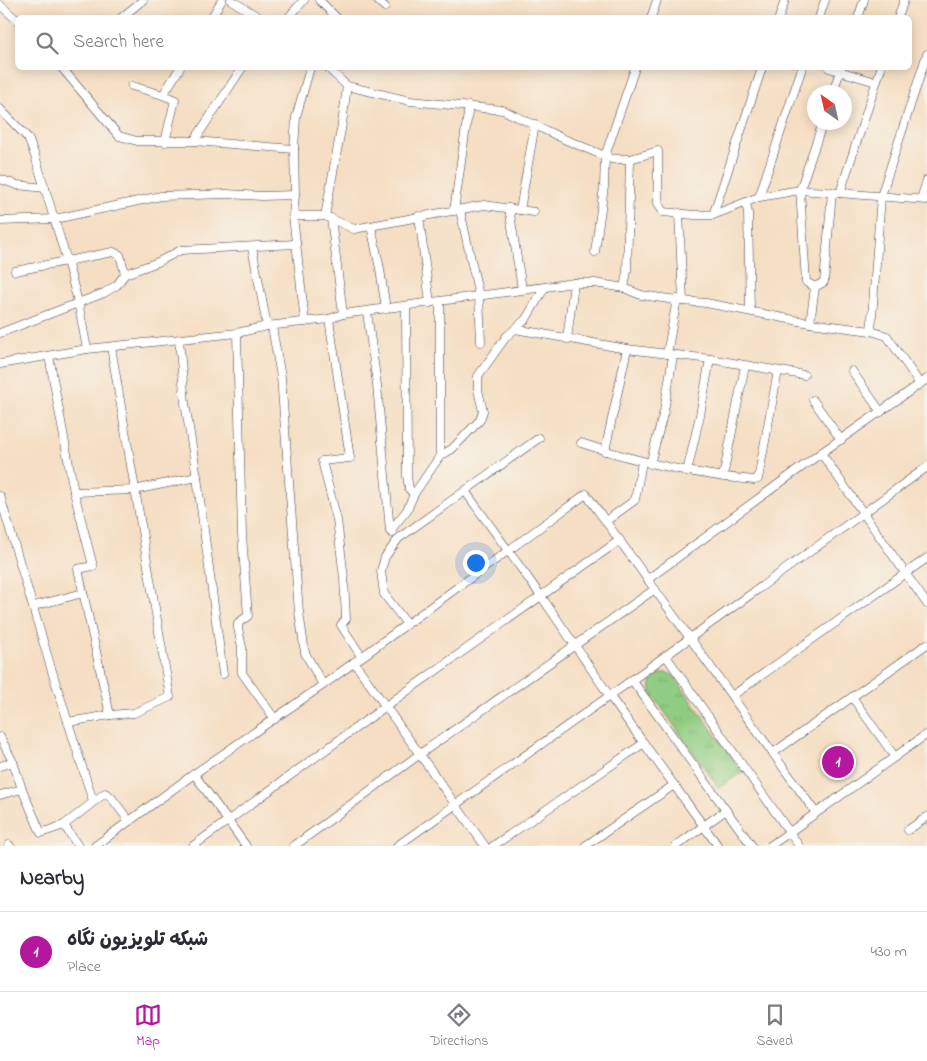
<!DOCTYPE html>
<html lang="en">
<head>
<meta charset="utf-8">
<style>
	:root { --surface:#fff; --page:#f7f7f7; --text:#2b2b33; --muted:#7c7c81; --line:#e1e1e2; --accent:#b5179e }
	body { margin:0; font-family:"Indie Flower","Playpen Sans Arabic",sans-serif; background:var(--page); color:var(--text) }
	.compass { position:absolute; left:807px; top:85px; width:45px; height:45px; border-radius:50%; background:var(--surface); box-shadow:0 2px 12px #0003; rotate:326deg }
	.you { position:absolute; left:475px; top:562px; width:18px; height:18px; margin:-12px; border:4px solid #fff; border-radius:50%; background:#1a73e8; box-shadow:0 0 0 8px #1a73e833 }
	.badge { display:grid; place-items:center; width:32px; height:32px; border-radius:50%; background:var(--accent); color:#fff; font-size:16px; font-weight:700 }
	.pin { position:absolute; translate:-50% -50%; border:2px solid #fff; box-shadow:0 1px 5px #0006 }
	.list { margin:0; padding:0; list-style:none }
	h2 { display:flex; justify-content:space-between; align-items:center; height:65px; margin:0; padding:0 20px; font-size:21px }
	h2 small { font-size:16px; font-weight:400; color:var(--muted) }
	.list li { display:grid; grid-template-columns:32px 1fr auto; gap:15px; align-items:center; box-sizing:border-box; height:80px; padding:0 20px; border-top:1px solid var(--line) }
	.list b { display:block; font-size:19px; white-space:nowrap }
	.list p { margin:0; font-size:16px; white-space:nowrap; color:var(--muted) }
	.list em { font-size:16px; font-style:normal; color:var(--muted) }
	.icon { flex:none; width:28px; height:28px; fill:none; stroke:currentColor; stroke-width:2; stroke-linecap:round; stroke-linejoin:round }
	.map { position:relative; flex:none; width:927px; height:846px; overflow:hidden }
	.search { position:absolute; background:var(--surface); box-shadow:0 2px 12px #0003; left:15px; right:15px; top:15px; height:55px; display:flex; align-items:center; gap:12px; box-sizing:border-box; padding:0 18px; border-radius:8px; color:var(--muted); font-size:19px }
	.sheet { height:145px; background:var(--surface) }
	nav { display:flex; justify-content:space-around; align-items:center; box-sizing:border-box; height:70px; border-top:1px solid var(--line); background:var(--surface); font-size:14px; color:var(--muted) }
	nav a { display:grid; justify-items:center; gap:2px }
	nav .on { color:var(--accent) }
	.map>svg:first-child { display:block }
	.park { fill:url(#park-tufts); stroke:#59785e }
	.lines { fill:none; stroke-linecap:round; stroke-linejoin:round }
	.minor-casing { stroke:#423e4f; stroke-width:9 }
	.minor { stroke:#fff; stroke-width:8 }
</style>
</head>
<body>
<div class="map">
<svg width="927" height="846" viewBox="0 0 927 846">
	<defs>
		<pattern id="park-tufts" width="24" height="20" patternUnits="userSpaceOnUse" patternTransform="scale(1.25)"><rect width="24" height="20" fill="#90cd82"/><path d="M3 7l-1-3M5 7V3M7 7l1-3M15 17l-1-3M17 17v-4M19 17l1-3" fill="none" stroke="#7cb071"/></pattern>
	</defs>
	<rect width="100%" height="100%" fill="#f7f3e8"/>
	<filter id="ink" filterUnits="userSpaceOnUse"><feTurbulence type="fractalNoise" baseFrequency=".02" numOctaves="2"/><feDisplacementMap in="SourceGraphic" scale="10" xChannelSelector="R" yChannelSelector="G"/><feConvolveMatrix kernelMatrix="1 2 1 2 8 2 1 2 1" color-interpolation-filters="sRGB"/></filter>
	<filter id="wash" filterUnits="userSpaceOnUse"><feTurbulence type="fractalNoise" baseFrequency=".0096" numOctaves="4" result="noise"/><feDisplacementMap in="SourceGraphic" scale="20" xChannelSelector="R" yChannelSelector="G"/><feGaussianBlur stdDeviation="1.12" result="paint"/><feColorMatrix in="noise" values="0 0 0 0 0 0 0 0 0 0 0 0 0 0 0 0 0 1.4 0 .05"/><feComposite in="paint" operator="in"/></filter>
	<g filter="url(#wash)">
		<rect width="100%" height="100%" fill="#f5dec3"/>
		<path class="park" d="M663,673H668L674,676L742,772L719,788L651,693C649,682 653,676 663,673Z"/>
	</g>
	<g filter="url(#ink)">
		<g class="lines">
			<defs>
				<g id="minor">
					<path d="M231,0L260,18"/>
					<path d="M319,0L337,18"/>
					<path d="M377,0L385,7"/>
					<path d="M0,5L18,21"/>
					<path d="M121,18L143,0"/>
					<path d="M211,18L222,0"/>
					<path d="M288,18L304,0"/>
					<path d="M651,18L657,0"/>
					<path d="M779,18L785,0"/>
					<path d="M819,18L825,0"/>
					<path d="M858,18L864,0"/>
					<path d="M898,18L904,0"/>
					<path d="M62,68L119,136L137,141H194L294,149"/>
					<path d="M328,68L347,86L410,101L503,110L564,139L612,159H630L658,151V203L663,212L694,215H713L759,197L800,190L927,200"/>
					<path d="M829,68L876,82"/>
					<path d="M132,86L163,95L175,100L165,142"/>
					<path d="M833,92L841,68"/>
					<path d="M163,95L180,68"/>
					<path d="M0,109L28,138L35,156L67,261L78,302L87,349"/>
					<path d="M194,141L242,68"/>
					<path d="M0,179L17,185L45,188"/>
					<path d="M840,193L881,68"/>
					<path d="M759,197L802,68"/>
					<path d="M921,199L927,180"/>
					<path d="M746,203L748,213L750,311"/>
					<path d="M509,208L522,289"/>
					<path d="M460,210L479,296L481,342"/>
					<path d="M520,210L535,124"/>
					<path d="M454,211L469,106"/>
					<path d="M679,213L683,301"/>
					<path d="M713,215L762,68"/>
					<path d="M293,216H325L354,229L484,205L534,212"/>
					<path d="M325,216L342,124L347,86"/>
					<path d="M419,216L430,303"/>
					<path d="M331,218L343,314"/>
					<path d="M0,221L55,219L161,196L227,194L262,196L295,195"/>
					<path d="M371,226L380,269L386,309"/>
					<path d="M252,247L267,326"/>
					<path d="M595,252L604,187L605,156L635,68"/>
					<path d="M15,271L113,252L120,255L125,274"/>
					<path d="M815,287L806,282L800,190L823,122"/>
					<path d="M624,288L627,271L630,159"/>
					<path d="M406,306L407,476L409,489L414,494"/>
					<path d="M367,312L377,385L390,531L392,533"/>
					<path d="M329,319L350,458L322,461L337,520L344,578L346,619L341,625L361,656"/>
					<path d="M305,322L293,216L295,195L294,149L296,117L310,68"/>
					<path d="M810,323L815,287L824,282L832,192"/>
					<path d="M272,327L281,377L299,612L305,653L323,685"/>
					<path d="M515,329L627,349L710,359L804,375"/>
					<path d="M871,331L881,196L927,54"/>
					<path d="M0,333L104,293L117,285L125,274L158,262L181,250L296,244"/>
					<path d="M237,333L242,535L248,616L238,623V628L242,647V673L275,719"/>
					<path d="M567,339L574,283"/>
					<path d="M179,340L185,403L197,477L223,674"/>
					<path d="M667,354L677,299"/>
					<path d="M49,356L74,492L93,566L78,569L110,715"/>
					<path d="M0,364L87,349L237,333L267,326L329,319L343,314L574,283H595L624,288L641,295L683,301L706,303L810,323L871,331L887,336L920,384"/>
					<path d="M852,371L881,412"/>
					<path d="M813,400L841,440"/>
					<path d="M581,443C638,462 694,475 754,480L758,479L778,371"/>
					<path d="M605,451L627,349"/>
					<path d="M821,453L927,604"/>
					<path d="M440,456V302"/>
					<path d="M650,464L664,411L673,356"/>
					<path d="M687,472L700,415L710,359"/>
					<path d="M723,477L745,366"/>
					<path d="M465,491L541,596L609,695L718,846"/>
					<path d="M74,492L134,490L197,477"/>
					<path d="M0,496L51,668L93,801"/>
					<path d="M606,521L635,500L642,462"/>
					<path d="M390,531L407,510L414,494L440,456L452,449L480,420L483,411L478,390V376L506,337L526,319L545,287"/>
					<path d="M648,579L821,453L927,379"/>
					<path d="M34,606L83,593"/>
					<path d="M407,624L384,594L381,571L385,557L399,538L539,438"/>
					<path d="M666,656L799,846"/>
					<path d="M354,662L485,846"/>
					<path d="M632,680L752,846"/>
					<path d="M732,696L927,558"/>
					<path d="M852,697L895,757"/>
					<path d="M68,722L110,715L134,713L170,697L111,347"/>
					<path d="M0,737L13,762L22,789L41,833L64,825L105,793L111,797L129,821"/>
					<path d="M773,753L927,644"/>
					<path d="M0,766L13,762"/>
					<path d="M194,774L246,846"/>
					<path d="M0,795L22,789"/>
					<path d="M64,825L78,846"/>
					<path d="M908,830L927,817"/>
					<path d="M9,845L10,846"/>
					<path d="M95,846L194,774L323,685L586,494L816,813"/>
					<path d="M193,846L386,706L620,540"/>
					<path d="M294,846L420,754L655,589"/>
					<path d="M397,846L632,680L927,467"/>
					<path d="M493,846L644,743"/>
					<path d="M585,846L674,785"/>
					<path d="M676,846L726,810"/>
					<path d="M770,846L927,734"/>
				</g>
			</defs>
			<use href="#minor" class="minor-casing"/>
			<use href="#minor" class="minor"/>
		</g>
	</g>
</svg>
<svg class="compass" viewBox="-18 -18 36 36"><path d="M0-13l5 13h-10z" fill="#e53935"/><path d="M0 13l5-13h-10z" fill="#7c7c81"/></svg>
<div class="you"></div>
<div class="pin badge" style="left:838px;top:762px">1</div>
<div class="search"><svg class="icon" aria-label="search" viewBox="0 0 24 24"><circle cx="10" cy="10" r="6"/><path d="M15 15l6 6"/></svg>Search here</div>
</div>
<section class="sheet">
<h2>Nearby<small></small></h2>
<ul class="list">
<li><span class="badge">1</span><div><b>شبکه تلویزیون نگاه</b><p>Place</p></div><em>430 m</em></li>
</ul>
</section>
<nav>
<a class="on"><svg class="icon" aria-label="map" viewBox="0 0 24 24"><path d="M3 6l6-2 6 2 6-2v14l-6 2-6-2-6 2zM9 4v14M15 6v14"/></svg>Map</a>
<a><svg class="icon" aria-label="directions" viewBox="0 0 24 24"><path d="M12 3l9 9-9 9-9-9zM9 14v-3h6M13 9l2 2-2 2"/></svg>Directions</a>
<a><svg class="icon" aria-label="saved" viewBox="0 0 24 24"><path d="M7 4h10v16l-5-4-5 4z"/></svg>Saved</a>
</nav>
</body>
</html>
